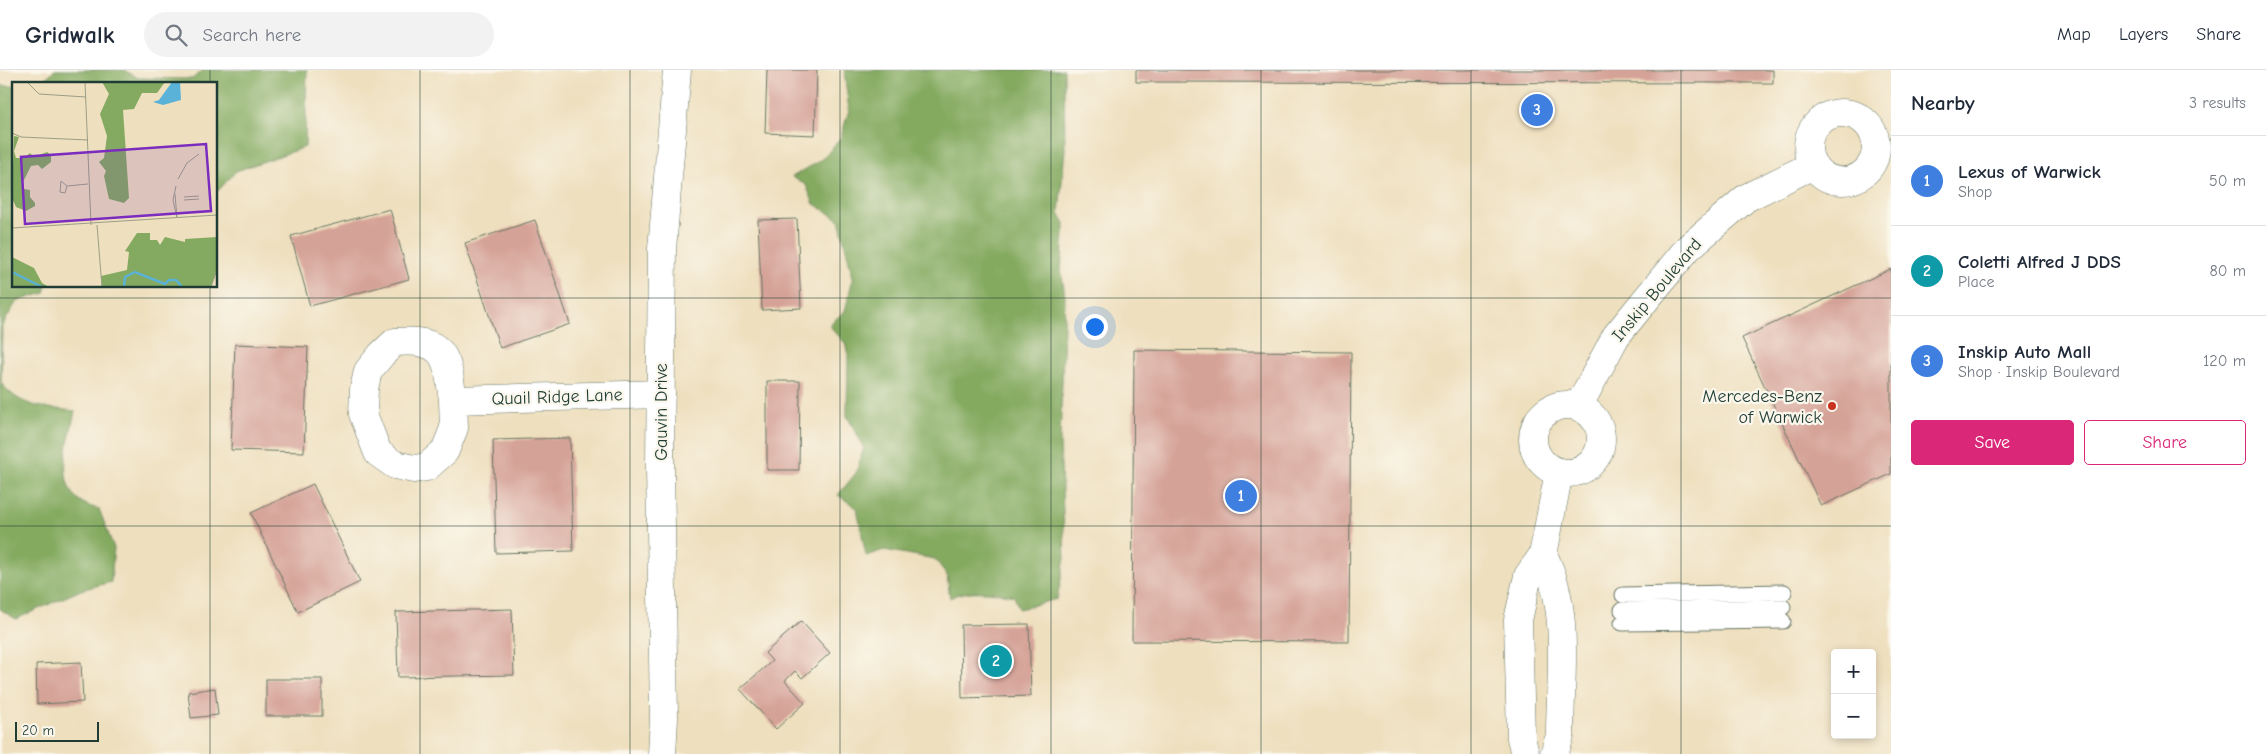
<!DOCTYPE html>
<html lang="en">
<head>
<meta charset="utf-8">
<style>
	:root { --surface:#fff; --page:#f2f2f3; --text:#1f2937; --muted:#747a83; --line:#e0e1e3; --accent:#db2777 }
	body { margin:0; font-family:"Comic Neue",sans-serif; background:var(--page); color:var(--text) }
	.controls { position:absolute; right:15px; bottom:15px; display:grid; overflow:hidden; border-radius:5px; box-shadow:0 2px 8px #0003 }
	.controls button { width:45px; height:45px; display:grid; place-items:center; padding:0; border:0; border-bottom:1px solid var(--line); background:var(--surface); color:var(--text); font:25px sans-serif }
	.scale { position:absolute; left:15px; bottom:12px; width:84px; box-sizing:border-box; padding-left:5px; border:2px solid #1f3d34; border-top:0; font-size:14px; line-height:18px; white-space:nowrap; color:#1f3d34; -webkit-text-stroke:4px #fbf7ec; paint-order:stroke }
	.you { position:absolute; left:1094px; top:256px; width:18px; height:18px; margin:-12px; border:4px solid #fff; border-radius:50%; background:#1a73e8; box-shadow:0 0 0 8px #1a73e833 }
	.badge { display:grid; place-items:center; width:32px; height:32px; border-radius:50%; background:var(--accent); color:#fff; font-size:16px; font-weight:700 }
	.pin { position:absolute; translate:-50% -50%; border:2px solid #fff; box-shadow:0 1px 5px #0006 }
	.list { margin:0; padding:0; list-style:none }
	h2 { display:flex; justify-content:space-between; align-items:center; height:65px; margin:0; padding:0 20px; font-size:21px }
	h2 small { font-size:16px; font-weight:400; color:var(--muted) }
	.list li { display:grid; grid-template-columns:32px 1fr auto; gap:15px; align-items:center; box-sizing:border-box; height:90px; padding:0 20px; border-top:1px solid var(--line) }
	.list b { display:block; font-size:19px; white-space:nowrap }
	.list p { margin:0; font-size:16px; white-space:nowrap; color:var(--muted) }
	.list em { font-size:16px; font-style:normal; color:var(--muted) }
	.actions { display:flex; gap:10px; padding:15px 20px }
	.actions a { flex:1; padding:11px 0; border:1px solid var(--accent); border-radius:5px; text-align:center; font-size:18px; color:var(--accent) }
	.actions .main { background:var(--accent); color:#fff }
	.icon { flex:none; width:28px; height:28px; fill:none; stroke:currentColor; stroke-width:2; stroke-linecap:round; stroke-linejoin:round }
	.map { position:relative; flex:none; width:1891px; height:684px; overflow:hidden }
	header { display:flex; align-items:center; gap:30px; box-sizing:border-box; height:70px; padding:0 25px; background:var(--surface); border-bottom:1px solid var(--line) }
	header strong { font-size:24px }
	nav { display:flex; gap:28px; margin-inline-start:auto; font-size:18px }
	.search { width:350px; height:45px; background:var(--page); display:flex; align-items:center; gap:12px; box-sizing:border-box; padding:0 18px; border-radius:28px; color:var(--muted); font-size:19px }
	main { display:flex }
	aside { flex:1; background:var(--surface) }
	.map>svg:first-child { display:block }
	.forest { fill:#84aa61; stroke:#52744a }
	.building { fill:#d5a297 }
	.lines { fill:none; stroke-linecap:round; stroke-linejoin:round }
	.service-casing { stroke:#677664; stroke-width:17 }
	.minor-casing { stroke:#677664; stroke-width:29 }
	.service { stroke:#fff; stroke-width:15 }
	.minor { stroke:#fff; stroke-width:28 }
	.grid { fill:none; stroke:#1f3d34; stroke-width:1; stroke-opacity:0.55 }
	.poi-dot { fill:#c8321e; stroke:#fbf7ec; stroke-width:2 }
	.labels { text-anchor:middle; dominant-baseline:central; stroke-width:4.5; stroke-linejoin:round; paint-order:stroke }
	.street-label { font-size:18px; fill:#1f3d34; stroke:#fbf7ec }
	.poi-label { font-size:18px; fill:#1f3d34; stroke:#fbf7ec; text-anchor:end }
	.inset-river { fill:none; stroke:#5bb2d8; stroke-width:2.5 }
	.inset-road { fill:none; stroke:#9b9e87; stroke-width:1 }
	.view { fill:#7b2cbf; fill-opacity:0.15; stroke:#7b2cbf; stroke-width:2.5 }
	.inset-edge { fill:none; stroke:#1f3d34; stroke-width:2.5 }
</style>
</head>
<body>
<header>
<strong>Gridwalk</strong>
<div class="search"><svg class="icon" aria-label="search" viewBox="0 0 24 24"><circle cx="10" cy="10" r="6"/><path d="M15 15l6 6"/></svg>Search here</div>
<nav><a>Map</a><a>Layers</a><a>Share</a></nav>
</header>
<main>
<div class="map">
<svg width="1891" height="684" viewBox="0 0 1891 684">
	<rect width="100%" height="100%" fill="#fbf7ec"/>
	<filter id="ink" filterUnits="userSpaceOnUse"><feTurbulence type="fractalNoise" baseFrequency=".02" numOctaves="2"/><feDisplacementMap in="SourceGraphic" scale="10" xChannelSelector="R" yChannelSelector="G"/><feConvolveMatrix kernelMatrix="1 2 1 2 8 2 1 2 1" color-interpolation-filters="sRGB"/></filter>
	<filter id="wash" filterUnits="userSpaceOnUse"><feTurbulence type="fractalNoise" baseFrequency=".0096" numOctaves="4" result="noise"/><feDisplacementMap in="SourceGraphic" scale="20" xChannelSelector="R" yChannelSelector="G"/><feGaussianBlur stdDeviation="1.12" result="paint"/><feColorMatrix in="noise" values="0 0 0 0 0 0 0 0 0 0 0 0 0 0 0 0 0 1.4 0 .05"/><feComposite in="paint" operator="in"/></filter>
	<g filter="url(#wash)">
		<rect width="100%" height="100%" fill="#eedfbe"/>
		<g class="forest">
			<path d="M55,0H124L138,8L192,9L204,0H307L305,77L236,101L216,123V14H38Z"/>
			<path d="M844,0H1064L1065,80L1059,143L1065,153L1061,199L1065,226L1060,372L1065,489L1057,529L1019,539L1014,526C995,522 966,518 950,528L947,505L935,489L884,480L866,486L857,438L838,425L856,403L864,377L847,346L848,285L845,273L829,255L845,241L853,208L839,149L814,134L806,115L792,107L823,89L841,67L849,40Z"/>
			<path d="M0,16H14V216H46L45,223L17,231L2,256L1,313C22,339 44,337 75,341C68,377 49,428 99,439L114,478L111,512L81,520L16,549L0,539Z"/>
		</g>
		<g id="blocks">
			<g class="building">
				<path d="M767,0H817L815,65L765,63Z"/>
				<path d="M1136,0H1773V13L1136,12Z"/>
				<path d="M390,139L409,209L310,236L291,166Z"/>
				<path d="M797,149L801,238L762,240L758,150Z"/>
				<path d="M535,150L570,254L500,278L465,173Z"/>
				<path d="M1891,199V404L1821,436L1742,268Z"/>
				<path d="M235,274L308,277L304,382L231,380Z"/>
				<path d="M1134,280L1351,282L1349,572L1132,571Z"/>
				<path d="M767,311H800L799,400H767Z"/>
				<path d="M570,368L573,481L496,483L493,370Z"/>
				<path d="M313,414L360,512L298,542L251,443Z"/>
				<path d="M512,539L514,605L398,607L396,542Z"/>
				<path d="M801,551L830,583L802,608L795,601L785,611L805,633L776,659L740,619L772,591L765,583Z"/>
				<path d="M1029,554L1031,626L962,628L961,555Z"/>
				<path d="M81,592L83,632L37,634L36,594Z"/>
				<rect x="266" y="609" width="56" height="37"/>
				<path d="M215,618L218,645L191,648L188,622Z"/>
			</g>
		</g>
	</g>
	<g filter="url(#ink)">
		<use href="#blocks" fill-opacity="0" stroke="#677664" stroke-width="1"/>
		<g class="lines">
			<defs>
				<g id="service">
					<path d="M1623,525L1784,522"/>
					<path d="M1622,540L1783,537"/>
					<path d="M1622,553L1783,551"/>
				</g>
				<g id="minor">
					<circle cx="1842" cy="77" r="34"/>
					<path d="M453,330L454,358L445,381L427,397L414,399L395,395L378,383L363,344L364,319L368,301L382,284L395,272C446,268 447,287 453,330L661,324"/>
					<circle cx="1567" cy="369" r="34"/>
					<path d="M1578,337L1616,266L1688,178L1746,128L1813,95"/>
					<path d="M1543,485C1571,538 1560,607 1560,666L1554,684"/>
					<path d="M662,684L664,648L660,396L662,179L677,0"/>
					<path d="M1525,684L1521,668L1518,550L1528,506L1543,485L1559,402"/>
				</g>
			</defs>
			<use href="#service" class="service-casing"/>
			<use href="#minor" class="minor-casing"/>
			<use href="#service" class="service"/>
			<use href="#minor" class="minor"/>
		</g>
	</g>
	<path class="grid" d="M210,0V14M420,0V684M630,0V684M840,0V684M1051,0V684M1261,0V684M1471,0V684M1681,0V684M210,216V684M0,228H1891M0,456H1891"/>
	<circle class="poi-dot" cx="1832" cy="336" r="5"/>
	<g class="labels">
		<g class="street-label">
			<text transform="translate(1657 220) rotate(-50)">Inskip Boulevard</text>
			<text transform="translate(557 327) rotate(-2)">Quail Ridge Lane</text>
			<text transform="translate(661 342) rotate(-90)">Gauvin Drive</text>
		</g>
		<g class="poi-label">
			<text x="1822" y="326">Mercedes-Benz<tspan x="1822" dy="21">of Warwick</tspan></text>
		</g>
	</g>
	<g transform="translate(12 12)">
		<rect width="205" height="205" fill="#eedfbe"/>
		<path d="M90,0H153L145,11H130L122,27L111,28L117,116L112,121L97,117L92,94L94,89L87,80L92,76L95,54L88,32L97,12ZM2,54L7,55L2,69L4,76H12L18,71L22,75L35,70L39,73V80L30,87L26,83L19,84L11,100L12,107L18,108V115L23,121V124L14,129L4,125L0,116ZM125,151H138V158H145L148,163L153,155L173,160V157L205,155V187L199,205H90L89,194L115,188L117,170L113,169ZM0,175L22,186L30,201L37,205H0Z" fill="#84aa61"/>
		<path d="M160,0H168L169,18L151,23L141,20L147,18Z" fill="#5bb2d8"/>
		<path class="inset-river" d="M0,190L30,205M112,205L113,195L123,190L153,202L157,198H164L170,205"/>
		<path class="inset-road" d="M15,0L27,12L74,15M73,0L79,143M0,51L9,55L76,58M166,97L175,81L187,72M55,104L53,111L48,110L49,99L55,104L76,102M164,104L161,118L165,136M163,112L165,136M172,115L187,114M172,118L187,117M85,143L90,205M0,146L205,133M199,205L205,188"/>
		<path class="view" d="M194,62L199,129L13,142L9,75Z"/>
		<rect width="205" height="205" class="inset-edge"/>
	</g>
</svg>
<div class="controls">
<button>+</button>
<button>−</button>
</div>
<div class="scale">20 m</div>
<div class="you"></div>
<div class="pin badge" style="left:1241px;top:426px;background:#3f7fe0">1</div>
<div class="pin badge" style="left:996px;top:591px;background:#0f9aa8">2</div>
<div class="pin badge" style="left:1537px;top:40px;background:#3f7fe0">3</div>
</div>
<aside>
<h2>Nearby<small>3 results</small></h2>
<ul class="list">
<li><span class="badge" style="background:#3f7fe0">1</span><div><b>Lexus of Warwick</b><p>Shop</p></div><em>50 m</em></li>
<li><span class="badge" style="background:#0f9aa8">2</span><div><b>Coletti Alfred J DDS</b><p>Place</p></div><em>80 m</em></li>
<li><span class="badge" style="background:#3f7fe0">3</span><div><b>Inskip Auto Mall</b><p>Shop · Inskip Boulevard</p></div><em>120 m</em></li>
</ul>
<div class="actions"><a class="main">Save</a><a>Share</a></div>
</aside>
</main>
</body>
</html>
